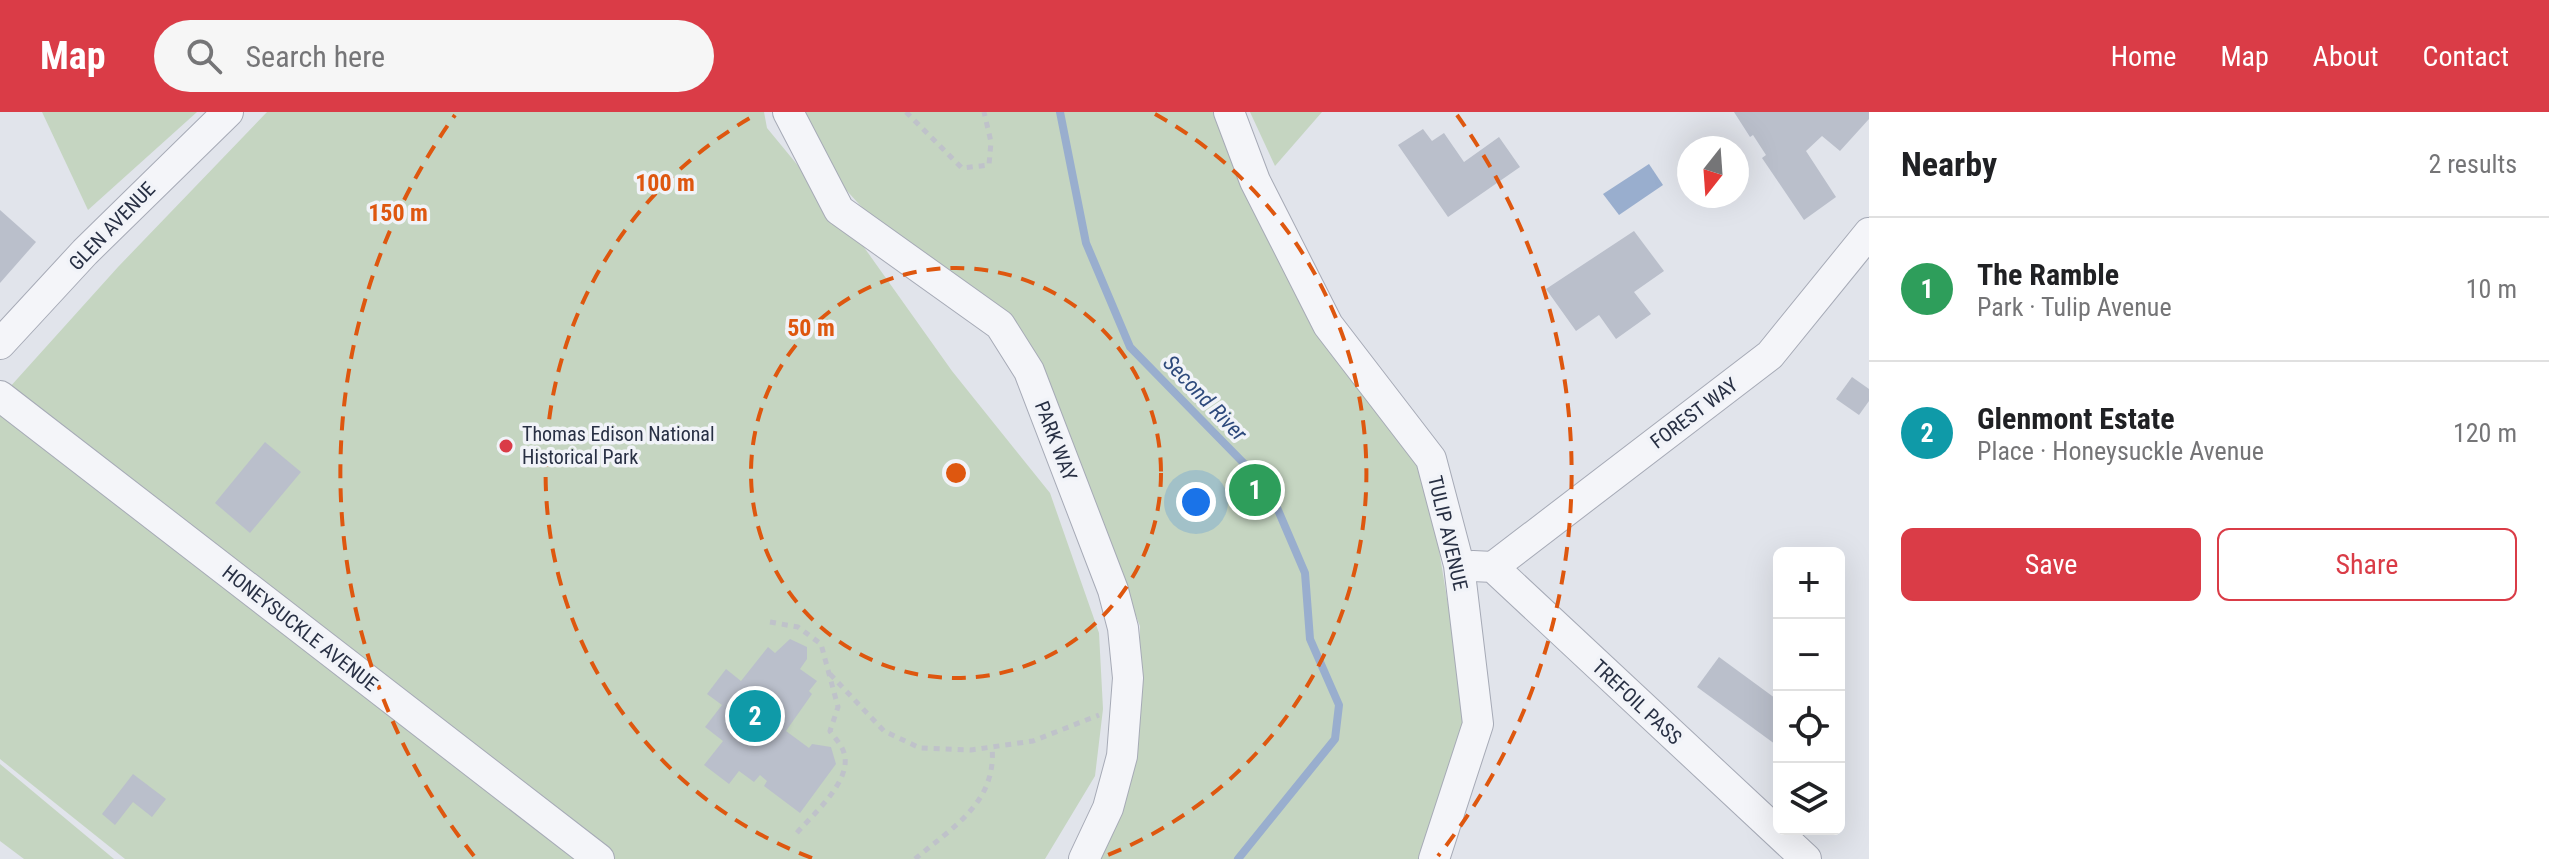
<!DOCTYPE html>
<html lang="en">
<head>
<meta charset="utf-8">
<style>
	:root { --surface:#fff; --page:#f6f6f6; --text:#202124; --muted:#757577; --line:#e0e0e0; --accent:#da3c47 }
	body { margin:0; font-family:"Roboto Condensed",sans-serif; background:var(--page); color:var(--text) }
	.controls { position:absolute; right:24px; bottom:24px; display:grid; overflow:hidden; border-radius:12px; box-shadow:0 8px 32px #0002 }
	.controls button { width:72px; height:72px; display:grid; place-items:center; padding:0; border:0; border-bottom:2px solid var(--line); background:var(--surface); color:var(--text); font:40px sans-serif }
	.compass { position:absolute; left:1677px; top:24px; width:72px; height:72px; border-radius:50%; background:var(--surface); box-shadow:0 8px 32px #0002; rotate:197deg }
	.you { position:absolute; left:1196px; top:390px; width:28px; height:28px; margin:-20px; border:6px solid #fff; border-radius:50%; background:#1a73e8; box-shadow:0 0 0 12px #1a73e833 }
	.badge { display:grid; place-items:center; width:52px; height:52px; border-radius:50%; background:var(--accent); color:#fff; font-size:26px; font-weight:700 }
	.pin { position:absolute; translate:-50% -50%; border:4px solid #fff; box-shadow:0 2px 8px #0006 }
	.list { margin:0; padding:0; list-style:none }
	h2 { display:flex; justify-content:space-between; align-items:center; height:104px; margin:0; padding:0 32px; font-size:34px }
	h2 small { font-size:26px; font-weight:400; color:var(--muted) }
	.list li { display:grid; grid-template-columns:52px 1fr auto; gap:24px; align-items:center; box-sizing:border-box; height:144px; padding:0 32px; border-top:2px solid var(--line) }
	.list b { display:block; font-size:30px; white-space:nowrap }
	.list p { margin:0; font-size:26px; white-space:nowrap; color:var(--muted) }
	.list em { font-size:26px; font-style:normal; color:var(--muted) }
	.actions { display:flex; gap:16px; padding:24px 32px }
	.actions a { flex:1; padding:18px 0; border:2px solid var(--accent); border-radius:12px; text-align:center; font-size:28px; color:var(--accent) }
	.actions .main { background:var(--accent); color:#fff }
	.icon { flex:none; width:44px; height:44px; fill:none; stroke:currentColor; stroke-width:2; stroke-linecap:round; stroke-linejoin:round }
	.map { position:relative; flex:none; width:1869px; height:747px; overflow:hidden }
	header { display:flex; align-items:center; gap:48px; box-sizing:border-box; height:112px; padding:0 40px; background:var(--accent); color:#fff }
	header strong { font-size:38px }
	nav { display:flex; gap:44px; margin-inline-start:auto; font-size:28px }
	.search { width:560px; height:72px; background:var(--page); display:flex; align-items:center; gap:20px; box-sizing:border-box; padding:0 28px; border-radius:44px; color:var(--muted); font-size:30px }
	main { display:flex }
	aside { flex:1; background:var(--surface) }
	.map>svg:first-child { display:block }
	.green { fill:#c5d5c1 }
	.water { fill:#99aece }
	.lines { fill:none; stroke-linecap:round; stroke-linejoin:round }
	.stream { stroke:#99aece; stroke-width:8 }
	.building { fill:#babfcb }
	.minor-casing { stroke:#a6aab6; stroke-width:32 }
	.path { stroke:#bfc2ca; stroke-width:5; stroke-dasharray:6 6; stroke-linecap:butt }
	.minor { stroke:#f4f5f9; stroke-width:30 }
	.ring { fill:none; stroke:#de570f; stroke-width:4; stroke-dasharray:14 10 }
	.poi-dot { fill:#da3c47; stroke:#f1f3f8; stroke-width:3 }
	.labels { text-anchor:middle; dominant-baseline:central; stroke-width:7; stroke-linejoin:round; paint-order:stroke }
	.street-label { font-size:20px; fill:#283044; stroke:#f1f3f8 }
	.poi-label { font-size:20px; fill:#283044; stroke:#f1f3f8; text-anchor:start }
	.water-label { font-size:22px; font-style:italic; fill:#2e4a7c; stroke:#f1f3f8 }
	.centre { fill:#de570f; stroke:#f1f3f8; stroke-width:4 }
	.ring-label { font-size:24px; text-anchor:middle; font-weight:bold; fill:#de570f; stroke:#f1f3f8; stroke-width:7; stroke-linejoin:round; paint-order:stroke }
</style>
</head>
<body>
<header>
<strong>Map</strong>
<div class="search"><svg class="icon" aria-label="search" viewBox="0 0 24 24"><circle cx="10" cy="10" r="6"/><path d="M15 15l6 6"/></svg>Search here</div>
<nav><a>Home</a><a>Map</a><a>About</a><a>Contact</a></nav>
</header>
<main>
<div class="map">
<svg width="1869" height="747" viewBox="0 0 1869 747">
	<rect width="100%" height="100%" fill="#e1e4eb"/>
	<g class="green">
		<path d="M42,0H197L88,98Z"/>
		<path d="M267,0H764L767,16L856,124L952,259L1050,381L1099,521L1103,597L1095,664L1045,747H125L0,647V286L118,155Z"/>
		<path d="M805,0H1221L1417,348L1434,408L1467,607L1423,747H1090L1139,617L1140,514L1022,222L879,114L817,46Z"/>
		<path d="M1250,0H1322L1275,54Z"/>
		<path d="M0,652L114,747H24L0,729Z"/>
	</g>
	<path class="water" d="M1649,52L1663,73L1619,103L1603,82Z"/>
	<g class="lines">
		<path class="stream" d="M1060,0L1086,131L1130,235L1269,377L1305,461L1310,527L1339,593L1335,627L1238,747"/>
	</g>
	<g class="building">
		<path d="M1734,0H1869V7L1840,39L1822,24L1806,39L1836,85L1804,108L1762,46L1766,43L1753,23L1750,25Z"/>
		<path d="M1423,17L1432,29L1444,21L1464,50L1499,25L1520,55L1448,105L1398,33Z"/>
		<path d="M0,98L36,130L0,171Z"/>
		<path d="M1634,119L1664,159L1634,180L1651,202L1616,227L1599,203L1576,219L1546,177Z"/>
		<path d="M1852,265L1869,277V289L1859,303L1836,287Z"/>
		<path d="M265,330L301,360L250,421L215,391Z"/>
		<path d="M790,527L807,535V547L800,557L817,569L809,579L812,582L786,619L809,636L812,632L831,635L836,652L800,701L764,674L767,669L760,663L754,670L739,659L729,672L704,653L723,629L705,615L722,593L707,582L726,557L741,569L768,535L775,541Z"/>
		<path d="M1719,545L1779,589V635L1697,575Z"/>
		<path d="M133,662L166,687L152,705L133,690L115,713L102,702Z"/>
	</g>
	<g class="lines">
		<defs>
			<g id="minor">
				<path d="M788,0L839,98L1000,213L1029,259L1113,478L1123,516L1128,566L1122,644L1108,696L1084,747"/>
				<path d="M1229,0L1255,69L1328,213L1431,347L1459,453L1478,612L1434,747"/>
				<path d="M0,232L85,140L228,0"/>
				<path d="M0,284L599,747"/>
				<path d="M1473,454L1493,455L1806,747"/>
				<path d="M1493,455L1770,243L1869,121"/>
			</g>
		</defs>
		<use href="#minor" class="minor-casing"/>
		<g class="path">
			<path d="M906,0L962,56L989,53L991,30L984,0"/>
			<path d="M770,510L798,515L821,532L838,595L830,619C834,625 842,633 844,641C853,669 811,704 795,723"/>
			<path d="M830,562L884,619L920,636L971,638L1033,629L1099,603"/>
			<path d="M915,747C953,715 997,690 992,635"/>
		</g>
		<use href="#minor" class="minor"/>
	</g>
	<g class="ring">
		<circle cx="956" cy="361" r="205"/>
		<path d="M812 746A411 411 0 0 1 757 2M1155 2A411 411 0 0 1 1100 746"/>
		<path d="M474 744A616 616 0 0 1 455 3M1457 3A616 616 0 0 1 1438 744"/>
	</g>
	<circle class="poi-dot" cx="506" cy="334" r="8"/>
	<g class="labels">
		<g class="street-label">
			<text transform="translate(112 114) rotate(-46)">GLEN AVENUE</text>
			<text transform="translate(1694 301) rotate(-37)">FOREST WAY</text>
			<text transform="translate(1056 329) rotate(69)">PARK WAY</text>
			<text transform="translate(1448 421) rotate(77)">TULIP AVENUE</text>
			<text transform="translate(300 516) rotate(38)">HONEYSUCKLE AVENUE</text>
			<text transform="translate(1637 590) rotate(43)">TREFOIL PASS</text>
		</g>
		<g class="poi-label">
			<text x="522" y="322">Thomas Edison National<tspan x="522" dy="23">Historical Park</tspan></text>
		</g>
		<g class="water-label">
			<text transform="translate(1205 286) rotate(46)">Second River</text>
		</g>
	</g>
	<circle cx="956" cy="361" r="12" class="centre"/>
	<g class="ring-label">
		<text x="665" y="79">100 m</text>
		<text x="398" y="109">150 m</text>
		<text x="811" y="224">50 m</text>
	</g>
</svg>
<div class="controls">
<button>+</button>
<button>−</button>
<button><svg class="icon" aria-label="locate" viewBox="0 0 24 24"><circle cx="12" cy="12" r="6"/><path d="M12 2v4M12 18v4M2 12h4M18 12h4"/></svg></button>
<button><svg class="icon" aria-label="layers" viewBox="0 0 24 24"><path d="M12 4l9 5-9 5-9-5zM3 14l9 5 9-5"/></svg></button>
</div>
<svg class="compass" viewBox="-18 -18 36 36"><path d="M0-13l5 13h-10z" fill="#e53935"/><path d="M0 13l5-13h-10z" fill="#757577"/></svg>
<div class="you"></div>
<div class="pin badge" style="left:1255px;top:378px;background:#2e9e5b">1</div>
<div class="pin badge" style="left:755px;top:604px;background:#0f9aa8">2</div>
</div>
<aside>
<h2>Nearby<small>2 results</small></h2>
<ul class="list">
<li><span class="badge" style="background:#2e9e5b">1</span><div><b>The Ramble</b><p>Park · Tulip Avenue</p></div><em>10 m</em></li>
<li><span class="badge" style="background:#0f9aa8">2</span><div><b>Glenmont Estate</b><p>Place · Honeysuckle Avenue</p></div><em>120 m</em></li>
</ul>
<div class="actions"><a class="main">Save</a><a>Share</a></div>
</aside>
</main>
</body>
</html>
